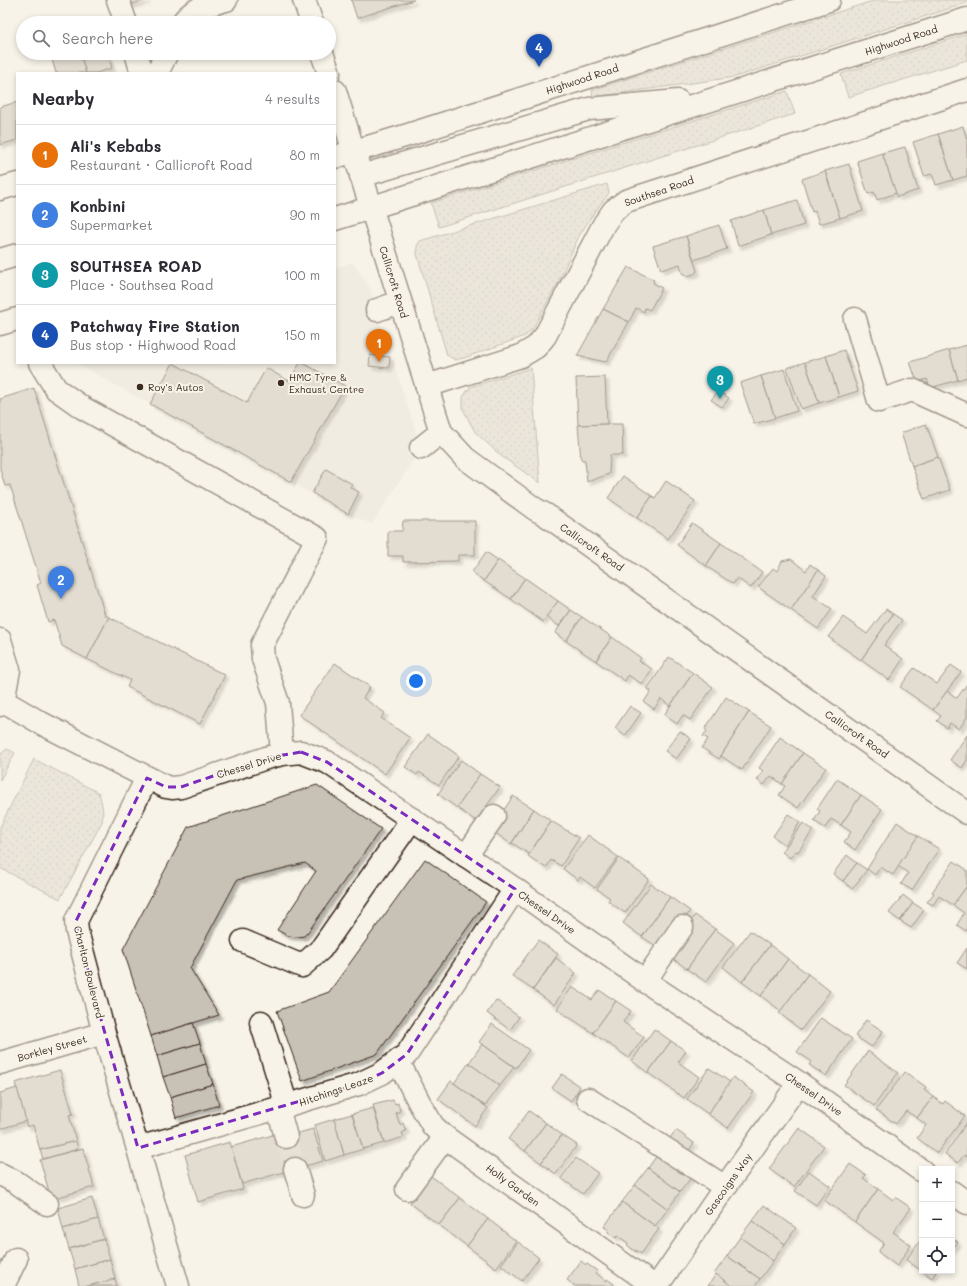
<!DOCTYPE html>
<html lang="en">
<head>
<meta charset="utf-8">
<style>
	:root { --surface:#fff; --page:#f2f2f3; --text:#2b2b33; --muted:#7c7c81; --line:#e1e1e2; --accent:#0b8043 }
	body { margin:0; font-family:Mali,sans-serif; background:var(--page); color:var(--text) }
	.controls { position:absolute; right:12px; bottom:12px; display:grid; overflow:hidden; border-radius:0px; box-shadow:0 2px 6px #0003 }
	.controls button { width:36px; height:36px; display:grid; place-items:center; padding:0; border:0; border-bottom:1px solid var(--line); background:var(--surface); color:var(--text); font:20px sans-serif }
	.you { position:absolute; left:416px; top:681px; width:14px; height:14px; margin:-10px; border:3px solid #fff; border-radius:50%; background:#1a73e8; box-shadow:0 0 0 6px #1a73e833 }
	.badge { display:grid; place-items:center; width:26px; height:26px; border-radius:50%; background:var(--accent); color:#fff; font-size:13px; font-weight:700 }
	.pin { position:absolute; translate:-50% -33px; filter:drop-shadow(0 1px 2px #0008) }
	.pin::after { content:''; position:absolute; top:21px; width:14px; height:12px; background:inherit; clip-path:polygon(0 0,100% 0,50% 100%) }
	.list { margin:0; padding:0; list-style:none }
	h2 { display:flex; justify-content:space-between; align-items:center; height:52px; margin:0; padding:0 16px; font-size:17px }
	h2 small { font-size:13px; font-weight:400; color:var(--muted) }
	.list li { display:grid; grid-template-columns:26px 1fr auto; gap:12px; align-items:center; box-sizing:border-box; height:60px; padding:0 16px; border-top:1px solid var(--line) }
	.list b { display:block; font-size:15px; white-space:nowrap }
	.list p { margin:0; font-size:13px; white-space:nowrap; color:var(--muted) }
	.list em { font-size:13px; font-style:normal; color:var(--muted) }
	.icon { flex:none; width:22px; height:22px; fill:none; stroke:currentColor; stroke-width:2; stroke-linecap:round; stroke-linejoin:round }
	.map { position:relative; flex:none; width:967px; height:1286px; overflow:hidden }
	.search { position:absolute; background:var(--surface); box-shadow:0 2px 6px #0003; left:16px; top:16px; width:320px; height:44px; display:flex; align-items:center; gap:10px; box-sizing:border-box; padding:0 14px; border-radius:22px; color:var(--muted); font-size:15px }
	.panel { position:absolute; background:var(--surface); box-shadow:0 2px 6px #0003; left:16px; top:72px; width:320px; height:292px; border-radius:0px }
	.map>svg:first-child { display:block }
	.built { fill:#e9e4d9 }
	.green { fill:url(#green-dots); stroke:#8b8074 }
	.building { fill:#c8c1b6; stroke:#3b2a1e; filter:url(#shadow) }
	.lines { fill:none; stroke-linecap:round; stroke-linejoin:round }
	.minor-tunnel { stroke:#d1cbc0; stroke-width:22; stroke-dasharray:22 11; stroke-linecap:butt }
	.minor-casing { stroke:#3b2a1e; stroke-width:25 }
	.minor { stroke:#f7f3e8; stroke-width:22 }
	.marked { fill:none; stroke:#7b2cbf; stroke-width:3; stroke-dasharray:8 5; stroke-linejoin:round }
	.poi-dot { fill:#3b2a1e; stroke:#f7f3e8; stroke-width:1.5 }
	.labels { text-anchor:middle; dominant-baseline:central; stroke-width:4; stroke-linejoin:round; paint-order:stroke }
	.street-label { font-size:10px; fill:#3b2a1e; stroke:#f7f3e8 }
	.poi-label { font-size:10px; fill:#3b2a1e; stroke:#f7f3e8; text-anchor:start }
</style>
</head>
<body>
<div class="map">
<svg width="967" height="1286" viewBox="0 0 967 1286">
	<defs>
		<pattern id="green-dots" width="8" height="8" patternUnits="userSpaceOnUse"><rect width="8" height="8" fill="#dbd6cb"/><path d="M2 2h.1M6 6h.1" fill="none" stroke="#bdb8ae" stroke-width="1.8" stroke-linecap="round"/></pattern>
		<filter id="shadow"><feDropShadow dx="3.5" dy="3.5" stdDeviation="1" flood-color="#0004"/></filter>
	</defs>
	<rect width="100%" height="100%" fill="#f7f3e8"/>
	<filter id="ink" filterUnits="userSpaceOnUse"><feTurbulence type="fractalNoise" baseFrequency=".025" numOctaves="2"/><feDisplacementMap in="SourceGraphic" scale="8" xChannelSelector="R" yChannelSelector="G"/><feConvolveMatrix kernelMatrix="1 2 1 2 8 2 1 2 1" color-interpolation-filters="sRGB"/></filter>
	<g filter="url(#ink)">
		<path class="built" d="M352,262L369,286L421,448L372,524L348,514L76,363H335V268Z"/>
		<g class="green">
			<path d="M876,0H967V3L735,77L593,97L592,90Z"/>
			<path d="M967,34V60L848,97L841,74Z"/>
			<path d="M787,91L795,114L439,227L431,203Z"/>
			<path d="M607,184L609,193L591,217L578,238L558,283L544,308L532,330L525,336L464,358L455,360L447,355L417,254V246L420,241Z"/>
			<path d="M531,368L540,483L501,456L475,432L463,409V397L470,387Z"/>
			<path d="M7,749L15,753L0,780V755Z"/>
			<path d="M34,759L99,793C102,803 104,812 102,822L60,899L0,868V827Z"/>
		</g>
		<g class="building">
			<path d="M124,0H147L126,6Z"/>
			<path d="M351,0H414L357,18Z"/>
			<path d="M55,18L57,23H37Z"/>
			<path d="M50,53H80L86,73H56Z"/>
			<path d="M80,53H108L112,68L96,73H86Z"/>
			<path d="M17,102V140L0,145V107Z"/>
			<path d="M963,126L967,140V176L953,180L938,134Z"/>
			<path d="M938,134L953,180L936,185L932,174L924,176L913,142Z"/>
			<path d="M905,147L918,190L897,197L882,153Z"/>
			<path d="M882,153L896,193L877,200L874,192L868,194L857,161Z"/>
			<path d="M849,164L863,211L840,218L825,171Z"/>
			<path d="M825,171L840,218L819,224L815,211L812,212L802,179Z"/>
			<path d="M797,200L804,225L771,235L764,210Z"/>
			<path d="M764,210L771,235L738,246L731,221Z"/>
			<path d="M719,225L727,249L694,260L686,236Z"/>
			<path d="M686,236L697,271L694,274L687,276L682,273L680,264L661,270L653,246Z"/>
			<path d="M628,267L654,280L653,283L662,288L650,310L645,308L644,312L636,308L629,322L603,309Z"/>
			<path d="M603,309L629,322L606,362L577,356Z"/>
			<path d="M967,345V377L958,380L949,350Z"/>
			<path d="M844,350L858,391L839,397L826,356Z"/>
			<path d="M949,350L958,380L930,388L927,379L917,382L910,362Z"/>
			<path d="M370,355L390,357L389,368L369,366Z"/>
			<path d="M826,356L839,397L819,403L805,362Z"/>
			<path d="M805,362L819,403L801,409L787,368Z"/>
			<path d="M173,363L247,403L266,368L289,381L300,363H303L345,386L291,482L150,404Z"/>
			<path d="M784,369L797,411L775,418L761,376Z"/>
			<path d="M761,376L775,418L754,424L740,383Z"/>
			<path d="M605,377L607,424L578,425L576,378Z"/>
			<path d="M34,388L105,615L109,617L87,659L62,646L54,620L48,622L37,585L41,583L10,485L5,486L0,469V399Z"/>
			<path d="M718,391L729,398L722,407L711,400Z"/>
			<path d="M607,424H622L623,455H610L609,474L587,482L585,460H581L578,425Z"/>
			<path d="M926,424L938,457L912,466L901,433Z"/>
			<path d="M938,457L950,490L924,499L912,466Z"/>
			<path d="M326,469L352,484L350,487L359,492L348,514L312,493Z"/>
			<path d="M623,476L652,496L637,518L608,498Z"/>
			<path d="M666,481L695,501L668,539L637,518L652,496L655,498Z"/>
			<path d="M403,521H475V555H458V561L403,562V556H388V531H402Z"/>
			<path d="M692,523L721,543L706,566L677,545Z"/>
			<path d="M721,543L762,572L751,588L737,578L733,584L706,566Z"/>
			<path d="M486,552L498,560L484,581L472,572Z"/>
			<path d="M791,559L806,571L810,564L818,570L791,610L758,587L773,568L777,571L782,561Z"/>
			<path d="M498,560L525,578L511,599L484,581Z"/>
			<path d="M818,570L826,576L813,596L832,609L818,629L791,610Z"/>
			<path d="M525,578L558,601L543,622L511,599Z"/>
			<path d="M558,601L571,610L559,626L546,617Z"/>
			<path d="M886,609L893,614L861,660L828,637L843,617L867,634Z"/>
			<path d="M571,610L582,617L566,641L555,633Z"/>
			<path d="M893,614L902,620L884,645L903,659L889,680L861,660Z"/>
			<path d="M109,617L225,675L200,724L127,687L130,680L87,659Z"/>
			<path d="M582,617L612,637L596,661L566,641Z"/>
			<path d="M612,637L641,658L639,661L652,669L642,684L628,675L625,681L596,661Z"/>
			<path d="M669,657L693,673L670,706L661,699L654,709L644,702L651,691L647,689Z"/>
			<path d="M335,663L370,687L363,698L385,713L381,718L410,738L385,774L299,715Z"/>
			<path d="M951,665L961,672L933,710L900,687L914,668L937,684Z"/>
			<path d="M693,673L713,687L690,720L683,715L677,724L664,715Z"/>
			<path d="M967,684V717L959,729L950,723L947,728L937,721L941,716L933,710L947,691L957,698Z"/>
			<path d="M726,697L749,712L719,759L702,748L708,739L703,736L707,731L705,729Z"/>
			<path d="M630,706L641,713L625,736L615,728Z"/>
			<path d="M749,712L771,726L742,770L721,756Z"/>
			<path d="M680,731L691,739L676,759L665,751Z"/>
			<path d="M428,734L459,756L439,785L419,772L417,775L405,767Z"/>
			<path d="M967,735V760L962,768L950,760Z"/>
			<path d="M780,737L803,753L782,784L771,776L764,785L757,780L763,771L759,768Z"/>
			<path d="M803,753L826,768L798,808L779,795L785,786L782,784Z"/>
			<path d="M461,760L480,774L457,808L438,794Z"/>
			<path d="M480,774L500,787L476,821L457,808Z"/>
			<path d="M837,779L861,795L841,825L831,819L825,828L814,821L820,811L817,809Z"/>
			<path d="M317,785L381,829L308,932L304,936L298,937L288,936L277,930L316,871L305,863L237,880L190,968L219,1015L151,1036L123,949L188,827Z"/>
			<path d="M861,795L882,809L855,850L844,842L851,832L841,825Z"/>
			<path d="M513,796L534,809L511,844L491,830Z"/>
			<path d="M534,809L551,821L529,854L512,843Z"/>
			<path d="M788,814L800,822L785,845L773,836Z"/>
			<path d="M551,821L579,838L561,866L551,860L546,868L528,856Z"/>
			<path d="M897,822L918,836L893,875L880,867L875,875L867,869Z"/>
			<path d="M803,823L813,830L798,852L795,851L790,858L782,852Z"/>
			<path d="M588,835L618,857L595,888L580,877L578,880L563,869Z"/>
			<path d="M918,836L939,849L912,890L901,884L908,873L898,866Z"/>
			<path d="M847,855L857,863L843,881L833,874Z"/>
			<path d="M619,858L649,879L625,913L608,901L610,898L597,889Z"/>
			<path d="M425,859L486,902L377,1054L302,1081L277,1011L329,992Z"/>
			<path d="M954,861L967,870V886L953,905L939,896L933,905L927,902L934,893L932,892Z"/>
			<path d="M857,863L867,870L852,889L843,881Z"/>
			<path d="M651,884L670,897L642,937L623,923Z"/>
			<path d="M967,886V930L966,931L957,925L964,913L953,905Z"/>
			<path d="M903,895L913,903L900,921L889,913Z"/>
			<path d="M670,897L690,911L662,950L642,937Z"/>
			<path d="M913,903L924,910L911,928L900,921Z"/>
			<path d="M695,915L715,929L687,969L668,955Z"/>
			<path d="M715,929L734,943L706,982L687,969Z"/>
			<path d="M750,931L770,945L742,982L723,967Z"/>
			<path d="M538,940L558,954L533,990L512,976Z"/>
			<path d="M770,945L788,959L761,996L742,982Z"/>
			<path d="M967,948V969L957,963Z"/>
			<path d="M556,958L576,973L554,1005L533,990Z"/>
			<path d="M788,959L808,974L781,1011L761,996Z"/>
			<path d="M808,974L830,991L801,1030L779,1013Z"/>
			<path d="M572,987L592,1000L599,990L616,1001L593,1033L557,1009Z"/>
			<path d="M496,1000L519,1017L510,1030L487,1013Z"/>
			<path d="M616,1001L631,1011L623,1022L644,1037L629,1058L593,1033Z"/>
			<path d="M821,1018L852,1039L826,1076L809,1065L811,1061L797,1052Z"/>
			<path d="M866,1020L883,1031L872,1047L855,1036Z"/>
			<path d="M193,1023L200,1043L157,1056L151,1036Z"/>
			<path d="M492,1024L529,1050L516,1068L479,1042Z"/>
			<path d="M654,1029L671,1041L648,1073L632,1061Z"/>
			<path d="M671,1041L686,1051L678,1062L699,1077L684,1098L648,1073Z"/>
			<path d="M200,1043L206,1064L163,1077L157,1056Z"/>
			<path d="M482,1044L514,1067L500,1086L469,1063Z"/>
			<path d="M868,1051L898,1073L874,1106L844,1085Z"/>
			<path d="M469,1063L500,1086L485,1106L454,1083Z"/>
			<path d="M206,1064L213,1084L170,1097L163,1077Z"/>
			<path d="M709,1068L730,1082L708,1114L687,1099Z"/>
			<path d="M60,1070L73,1114L69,1115L76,1141L40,1150L33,1125L27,1127L15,1083Z"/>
			<path d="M905,1072L926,1087L924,1090L933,1097L917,1118L906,1111L896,1124L876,1110Z"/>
			<path d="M562,1074L580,1087L571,1101L552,1088Z"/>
			<path d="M733,1077L754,1092L728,1128L708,1114Z"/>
			<path d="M451,1081L488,1108L475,1126L438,1099Z"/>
			<path d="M213,1084L219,1105L176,1118L170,1097Z"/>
			<path d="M17,1088L26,1121L0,1129V1093Z"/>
			<path d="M933,1097L943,1104L945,1101L965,1116L937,1153L917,1138L926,1125L917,1118Z"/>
			<path d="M393,1100L395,1104L398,1103L400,1111L396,1113L400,1125L403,1123L406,1131L402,1133L404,1137L384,1143L373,1105Z"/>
			<path d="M373,1108L384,1143L363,1149L352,1114Z"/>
			<path d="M529,1111L546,1123L525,1151L508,1139Z"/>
			<path d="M352,1114L363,1149L344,1155L334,1119Z"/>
			<path d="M334,1119L344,1155L325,1161L315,1125Z"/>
			<path d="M967,1122V1157L964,1155L958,1163L945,1154Z"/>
			<path d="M546,1123L562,1135L541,1163L525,1151Z"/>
			<path d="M799,1128L824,1146L794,1187L769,1169Z"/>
			<path d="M313,1129L323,1161L287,1171L277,1139Z"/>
			<path d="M676,1130L694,1143L685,1156L666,1143Z"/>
			<path d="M276,1134L287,1171L242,1184L231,1147Z"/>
			<path d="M562,1135L577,1145L556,1174L541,1163Z"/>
			<path d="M76,1141L78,1149L43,1159L40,1150Z"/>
			<path d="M230,1142L243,1189L198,1202L185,1155Z"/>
			<path d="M83,1148L94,1187L51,1199L40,1160Z"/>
			<path d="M660,1151L693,1175L680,1192L648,1168Z"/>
			<path d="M576,1158L598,1173L583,1194L561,1178Z"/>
			<path d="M850,1164L866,1175L863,1178L878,1189L855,1222L824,1200Z"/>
			<path d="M648,1168L680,1192L668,1209L635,1185Z"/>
			<path d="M809,1171L830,1186L816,1205L795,1191Z"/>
			<path d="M431,1176L460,1198L439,1225L410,1203Z"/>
			<path d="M635,1185L668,1209L655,1226L622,1202Z"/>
			<path d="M878,1189L893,1200L895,1197L911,1208L893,1232L911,1245L897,1266L878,1252L884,1243L855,1222Z"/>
			<path d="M92,1198L98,1219L63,1229L58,1208Z"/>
			<path d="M460,1198L488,1219L467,1246L439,1225Z"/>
			<path d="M622,1202L659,1229L641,1254L636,1250V1252L627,1245L628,1243L618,1236L616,1238L608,1232L609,1230L604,1227Z"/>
			<path d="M764,1205L796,1228L785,1244L752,1221Z"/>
			<path d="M98,1219L104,1239L69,1249L63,1229Z"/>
			<path d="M488,1219L516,1241L496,1268L467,1246Z"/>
			<path d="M752,1221L785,1244L773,1261L740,1237Z"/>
			<path d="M740,1237L773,1261L760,1279L727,1256Z"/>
			<path d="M922,1238V1271L906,1260Z"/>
			<path d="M952,1238L958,1242L952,1250Z"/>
			<path d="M104,1239L110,1259L75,1269L69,1249Z"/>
			<path d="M518,1242L539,1258L522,1281L501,1265Z"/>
			<path d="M727,1256L760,1279L755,1286H732L714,1274Z"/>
			<path d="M110,1259L115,1279L88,1286H79L75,1269Z"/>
			<path d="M581,1261L586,1265L587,1264L597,1271L596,1273L606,1281L607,1279L614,1284L613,1286H575L567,1280Z"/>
			<path d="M922,1271H937L932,1278Z"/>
			<path d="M716,1274L732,1286H708Z"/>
			<path d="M115,1279L117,1286H88Z"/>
		</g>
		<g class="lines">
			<path class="minor-tunnel" d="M286,1137L295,1169"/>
			<defs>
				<g id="minor">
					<path d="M118,0L126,23"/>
					<path d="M304,0L312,23"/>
					<path d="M182,23C194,7 208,5 226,0"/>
					<path d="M136,53L142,73"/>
					<path d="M322,53L329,73"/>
					<path d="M157,73L167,53"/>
					<path d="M335,91L441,432L465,458L535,509L546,515L967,813"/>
					<path d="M335,157L408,135L829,0"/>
					<path d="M361,176L589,109L678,101"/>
					<path d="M0,189L17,184"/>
					<path d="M335,219L967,19"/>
					<path d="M0,260L17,255"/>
					<path d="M377,310L400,302"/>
					<path d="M855,319L879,401L912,390L967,415"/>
					<path d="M0,324L17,319"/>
					<path d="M40,363L56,389L83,408L317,538L262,645L263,659L278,703L282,754"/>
					<path d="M427,386L521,356L536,347L545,336L604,224L614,210L626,201L967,90"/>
					<path d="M421,448L441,432"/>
					<path d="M0,640L9,670L3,702L0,705"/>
					<path d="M0,699L41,723L166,787L172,788L181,787L266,758L282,754L301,752L327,762L515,889L645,981L799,1083L922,1171"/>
					<path d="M147,778L76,921L77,931L104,1033L178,1286"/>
					<path d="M466,856L494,816"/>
					<path d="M243,941L302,966L321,949L412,819"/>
					<path d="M645,981L682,927"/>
					<path d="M261,1022L287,1106"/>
					<path d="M398,1061L419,1102L433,1126L445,1137L654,1286"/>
					<path d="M0,1063L104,1033"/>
					<path d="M588,1099L725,1187"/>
					<path d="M278,1108L286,1137"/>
					<path d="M138,1148L278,1108L359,1084L382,1073L407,1054L515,889"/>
					<path d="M295,1169L303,1195"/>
					<path d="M0,1174L16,1182L47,1204"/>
					<path d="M407,1189L445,1137"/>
					<path d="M952,1192L967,1203"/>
					<path d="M3,1286L16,1259"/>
					<path d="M657,1286L725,1187L799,1083"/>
				</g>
			</defs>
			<use href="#minor" class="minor-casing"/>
			<use href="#minor" class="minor"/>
		</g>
	</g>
	<path d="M0 0H967V1286H0ZM301,752L327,762L515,889L407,1054L382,1073L359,1084L138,1148L94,995L76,921L147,778L166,787H181L266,758Z" fill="#f7f3e8" fill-opacity=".55" fill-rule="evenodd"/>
	<path class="marked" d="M301,752L327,762L515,889L407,1054L382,1073L359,1084L138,1148L94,995L76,921L147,778L166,787H181L266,758Z"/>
	<g class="poi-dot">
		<circle cx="281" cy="383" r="4"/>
		<circle cx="140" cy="387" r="4"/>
	</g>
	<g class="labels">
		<g class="street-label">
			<text transform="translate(901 40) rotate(-18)">Highwood Road</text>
			<text transform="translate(582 79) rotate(-18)">Highwood Road</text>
			<text transform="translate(659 191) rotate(-19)">Southsea Road</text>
			<text transform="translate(394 282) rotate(73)">Callicroft Road</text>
			<text transform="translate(592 547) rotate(35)">Callicroft Road</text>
			<text transform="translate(857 734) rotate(35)">Callicroft Road</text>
			<text transform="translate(249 765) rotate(-17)">Chessel Drive</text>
			<text transform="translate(547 912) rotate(35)">Chessel Drive</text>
			<text transform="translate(89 972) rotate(76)">Charlton Boulevard</text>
			<text transform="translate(52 1048) rotate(-16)">Borkley Street</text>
			<text transform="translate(336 1090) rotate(-19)">Hitchings Leaze</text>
			<text transform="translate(814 1094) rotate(35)">Chessel Drive</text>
			<text transform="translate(728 1184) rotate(-55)">Gascoigns Way</text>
			<text transform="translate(513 1185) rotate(36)">Holly Garden</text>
		</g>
		<g class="poi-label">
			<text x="289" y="377">HMC Tyre &amp;<tspan x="289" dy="12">Exhaust Centre</tspan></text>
			<text x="148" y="387">Roy's Autos</text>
		</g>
	</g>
</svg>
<div class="controls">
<button>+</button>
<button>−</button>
<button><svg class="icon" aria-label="locate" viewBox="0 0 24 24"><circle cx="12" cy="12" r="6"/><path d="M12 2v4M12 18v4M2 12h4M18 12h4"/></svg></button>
</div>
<div class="you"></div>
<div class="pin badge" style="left:379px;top:362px;background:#e8710a">1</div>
<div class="pin badge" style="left:61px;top:599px;background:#3f7fe0">2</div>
<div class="pin badge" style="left:720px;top:399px;background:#0f9aa8">3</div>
<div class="pin badge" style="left:539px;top:67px;background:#1a4fb4">4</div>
<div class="search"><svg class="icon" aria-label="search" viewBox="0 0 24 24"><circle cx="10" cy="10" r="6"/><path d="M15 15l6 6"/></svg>Search here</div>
<section class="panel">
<h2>Nearby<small>4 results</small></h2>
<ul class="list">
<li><span class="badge" style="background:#e8710a">1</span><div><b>Ali's Kebabs</b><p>Restaurant · Callicroft Road</p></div><em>80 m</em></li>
<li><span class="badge" style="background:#3f7fe0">2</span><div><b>Konbini</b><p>Supermarket</p></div><em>90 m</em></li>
<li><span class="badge" style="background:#0f9aa8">3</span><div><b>SOUTHSEA ROAD</b><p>Place · Southsea Road</p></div><em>100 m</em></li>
<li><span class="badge" style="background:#1a4fb4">4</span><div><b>Patchway Fire Station</b><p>Bus stop · Highwood Road</p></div><em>150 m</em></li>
</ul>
</section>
</div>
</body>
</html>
